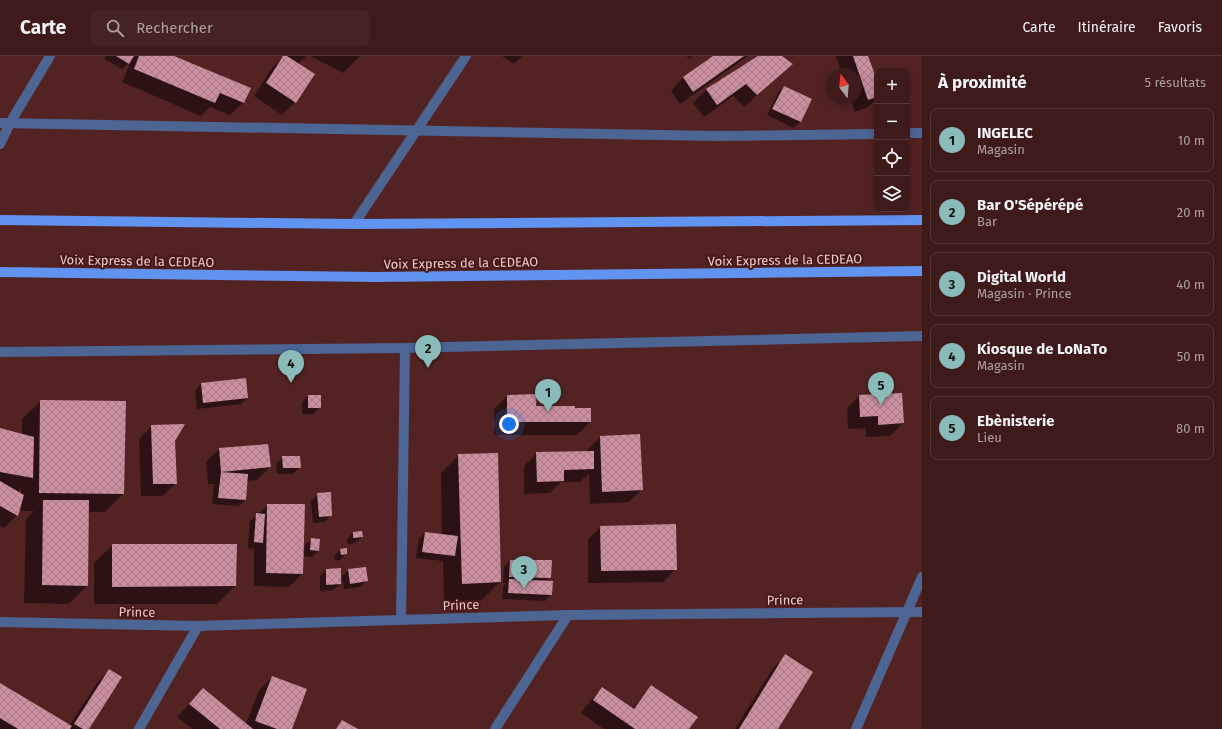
<!DOCTYPE html>
<html lang="fr">
<head>
<meta charset="utf-8">
<style>
	:root { --surface:#3e1a1a; --page:#452323; --text:#f1f3f6; --muted:#ada1a2; --line:#573839; --accent:#8bbbb9 }
	body { margin:0; font-family:"Fira Sans",sans-serif; background:var(--page); color:var(--text) }
	.controls { position:absolute; right:12px; top:12px; display:grid; overflow:hidden; border-radius:8px; box-shadow:0 2px 10px #0003 }
	.controls button { width:36px; height:36px; display:grid; place-items:center; padding:0; border:0; border-bottom:1px solid var(--line); background:var(--surface); color:var(--text); font:20px sans-serif }
	.compass { position:absolute; left:826px; top:12px; width:36px; height:36px; border-radius:50%; background:var(--surface); box-shadow:0 2px 10px #0003; rotate:344deg }
	.you { position:absolute; left:509px; top:368px; width:14px; height:14px; margin:-10px; border:3px solid #fff; border-radius:50%; background:#1a73e8; box-shadow:0 0 0 6px #1a73e833 }
	.badge { display:grid; place-items:center; width:26px; height:26px; border-radius:50%; background:var(--accent); color:#111; font-size:13px; font-weight:700 }
	.pin { position:absolute; translate:-50% -33px; filter:drop-shadow(0 1px 2px #0008) }
	.pin::after { content:''; position:absolute; top:21px; width:14px; height:12px; background:inherit; clip-path:polygon(0 0,100% 0,50% 100%) }
	.list { margin:0; padding:0; list-style:none }
	h2 { display:flex; justify-content:space-between; align-items:center; height:52px; margin:0; padding:0 16px; font-size:17px }
	h2 small { font-size:13px; font-weight:400; color:var(--muted) }
	.list li { display:grid; grid-template-columns:26px 1fr auto; gap:12px; align-items:center; box-sizing:border-box; height:64px; margin:0 8px 8px; padding:0 8px; border:1px solid var(--line); border-radius:8px }
	.list b { display:block; font-size:15px; white-space:nowrap }
	.list p { margin:0; font-size:13px; white-space:nowrap; color:var(--muted) }
	.list em { font-size:13px; font-style:normal; color:var(--muted) }
	.icon { flex:none; width:22px; height:22px; fill:none; stroke:currentColor; stroke-width:2; stroke-linecap:round; stroke-linejoin:round }
	.map { position:relative; flex:none; width:922px; height:673px; overflow:hidden }
	header { display:flex; align-items:center; gap:24px; box-sizing:border-box; height:56px; padding:0 20px; background:var(--surface); border-bottom:1px solid var(--line) }
	header strong { font-size:19px }
	nav { display:flex; gap:22px; margin-inline-start:auto; font-size:14px }
	.search { width:280px; height:36px; background:var(--page); display:flex; align-items:center; gap:10px; box-sizing:border-box; padding:0 14px; border-radius:8px; color:var(--muted); font-size:15px }
	main { display:flex }
	aside { flex:1; background:var(--surface) }
	.map>svg:first-child { display:block }
	.shadow { fill:#0007; fill-rule:evenodd }
	.building { fill:url(#building-cross-hatch) }
	.lines { fill:none; stroke-linecap:round; stroke-linejoin:round }
	.minor { stroke:#4c6593; stroke-width:10 }
	.major { stroke:#6193f1; stroke-width:10 }
	.labels { text-anchor:middle; dominant-baseline:central; stroke-width:4; stroke-linejoin:round; paint-order:stroke }
	.street-label { font-size:13px; fill:#e9c9c7; stroke:#481819 }
</style>
</head>
<body>
<header>
<strong>Carte</strong>
<div class="search"><svg class="icon" aria-label="search" viewBox="0 0 24 24"><circle cx="10" cy="10" r="6"/><path d="M15 15l6 6"/></svg>Rechercher</div>
<nav><a>Carte</a><a>Itinéraire</a><a>Favoris</a></nav>
</header>
<main>
<div class="map">
<svg width="922" height="673" viewBox="0 0 922 673">
	<defs>
		<pattern id="building-cross-hatch" width="8" height="8" patternUnits="userSpaceOnUse"><rect width="8" height="8" fill="#c98f9e"/><path d="M0 0l8 8M0 8l8-8" fill="none" stroke="#a87a86"/></pattern>
	</defs>
	<rect width="100%" height="100%" fill="#532323"/>
	<g class="shadow">
		<path d="M106,0H172L249,33L243,47L230,59L210,51L201,60L122,26L131,5L122,13L104,3Z"/>
		<path d="M284,0H306L298,8L295,46L282,59L254,40L272,12Z"/>
		<path d="M311,0H360L343,17Z"/>
		<path d="M502,0H522L514,8Z"/>
		<path d="M686,0H693L690,3Z"/>
		<path d="M715,0H748L680,48L671,35L683,22Z"/>
		<path d="M760,0H781L791,8L744,51L733,40L704,61L693,47L706,34Z"/>
		<path d="M836,0H867L877,27V43L868,51L855,56L850,42H856V18H842Z"/>
		<path d="M784,31L811,44L800,66L793,72L767,59L778,37Z"/>
		<path d="M245,324L247,342L241,348L197,353L195,335L201,328Z"/>
		<path d="M308,340L320,351L314,358H302V346Z"/>
		<path d="M507,340L535,351L574,353L590,366L577,379H494V353Z"/>
		<path d="M859,340L903,367L890,380L866,381V372L848,373L847,352Z"/>
		<path d="M41,345L123,438L105,456H88L87,530L69,548L24,547L26,463L34,455H21V447L17,459L4,472L0,470V373L22,379V363ZM21,432V438L18,436Z"/>
		<path d="M152,370L174,385L176,427L163,440H141L139,383Z"/>
		<path d="M601,380L642,433L629,446L590,448L589,417L580,426H561L550,437L524,438V410L537,397L588,396V393Z"/>
		<path d="M268,389L270,411L257,424L247,425L245,444L239,450L212,448L214,428H208L206,406L219,393Z"/>
		<path d="M459,399L500,526L482,544L444,545L443,505L416,502L419,483L425,477L442,479L441,417Z"/>
		<path d="M283,401L300,411L293,418H277L276,408Z"/>
		<path d="M318,438L331,459L325,466L313,467L311,445Z"/>
		<path d="M268,449L302,518L289,531L254,530V493L248,492L250,465Z"/>
		<path d="M601,471L676,513L663,526L588,527V483Z"/>
		<path d="M353,477L362,481L355,487L347,488V483Z"/>
		<path d="M312,483L318,495L312,501L304,500L305,489Z"/>
		<path d="M113,489L235,530L217,548H94V507Z"/>
		<path d="M341,493L346,498L340,504L335,505L334,500Z"/>
		<path d="M510,505H551L550,521L545,526L551,538L545,545L502,543L503,531L506,527H503L504,511Z"/>
		<path d="M326,514L340,528L333,534L320,535V520Z"/>
		<path d="M349,514L367,525L360,531L344,533L342,520Z"/>
		<path d="M786,600L776,673H735L773,612Z"/>
		<path d="M109,614L87,673H0V628L69,670L97,627Z"/>
		<path d="M272,621L291,673H192L177,661L203,633L246,668L259,634Z"/>
		<path d="M651,631L688,673H604L581,657L590,645L602,632L632,652Z"/>
	</g>
	<g class="building">
		<path d="M116,0H134L129,8Z"/>
		<path d="M139,0H174L251,32L244,47L220,37L215,47L134,13Z"/>
		<path d="M283,0H287L315,18L296,47L266,27Z"/>
		<path d="M713,0H744L693,36L683,21Z"/>
		<path d="M758,0H782L793,8L757,39L746,28L717,49L706,33Z"/>
		<path d="M853,0H868L877,24V41L868,44Z"/>
		<path d="M784,30L812,43L801,66L772,53Z"/>
		<path d="M246,322L248,342L203,347L201,327Z"/>
		<path d="M902,337L904,367L878,369V360L860,361L859,339Z"/>
		<path d="M537,338L536,350H575V352H591V366H507V339Z"/>
		<rect x="308" y="339" width="13" height="13"/>
		<path d="M40,344L126,345L124,438L39,437Z"/>
		<path d="M185,368L175,385L177,428H153L151,369Z"/>
		<path d="M0,372L34,381L33,422L0,416Z"/>
		<path d="M640,378L643,434L602,436L600,380Z"/>
		<path d="M268,388L271,411L221,416L219,392Z"/>
		<path d="M594,395V413L564,414V425L537,426L536,396Z"/>
		<path d="M498,397L501,526L462,528L458,398Z"/>
		<path d="M282,400H300L301,412H283Z"/>
		<path d="M221,416L248,418L246,444L218,442Z"/>
		<path d="M0,425L24,439L18,460L0,450Z"/>
		<path d="M331,436L332,460L319,461L317,437Z"/>
		<path d="M43,444H89L88,530L42,529Z"/>
		<path d="M267,448H305L303,518L266,517Z"/>
		<path d="M256,457L265,458L263,487L254,486Z"/>
		<path d="M676,468L677,514L601,515L600,470Z"/>
		<path d="M362,475L363,481L353,482V476Z"/>
		<path d="M425,476L458,480L455,500L422,496Z"/>
		<path d="M311,482L320,483L319,495L310,494Z"/>
		<path d="M112,488H237L236,530L112,531Z"/>
		<path d="M347,492V498L341,499L340,493Z"/>
		<path d="M510,504H552L551,522L509,521Z"/>
		<path d="M366,511L368,525L350,528L348,513Z"/>
		<path d="M341,512V528L326,529V513Z"/>
		<path d="M509,523L553,525L552,539L508,537Z"/>
		<path d="M785,598L813,616L778,673H739Z"/>
		<path d="M109,613L122,621L89,673H83L74,668Z"/>
		<path d="M272,620L307,633L292,673H277L255,665Z"/>
		<path d="M0,627L72,670L70,673H18L0,662Z"/>
		<path d="M651,629L698,661L689,673H635L593,644L602,631L634,653Z"/>
		<path d="M203,632L253,673H220L189,648Z"/>
		<path d="M342,664L358,673H336Z"/>
	</g>
	<g class="lines">
		<g class="minor">
			<path d="M0,67L717,80L877,78"/>
			<path d="M907,77H922"/>
			<path d="M0,88L10,67L50,0"/>
			<path d="M354,168L466,0"/>
			<path d="M0,296L405,292L922,280"/>
			<path d="M401,564L405,292"/>
			<path d="M0,566L198,570L568,559L922,556"/>
			<path d="M139,673L198,570"/>
			<path d="M495,673L568,559"/>
			<path d="M856,673L922,521"/>
		</g>
		<g class="major">
			<path d="M0,164L354,168L922,164"/>
			<path d="M0,216L376,221L922,215"/>
		</g>
	</g>
	<g class="labels">
		<g class="street-label">
			<text transform="translate(785 204) rotate(-1)">Voix Express de la CEDEAO</text>
			<text transform="translate(137 205) rotate(1)">Voix Express de la CEDEAO</text>
			<text transform="translate(461 207) rotate(-1)">Voix Express de la CEDEAO</text>
			<text transform="translate(785 544) rotate(-1)">Prince</text>
			<text transform="translate(461 549) rotate(-2)">Prince</text>
			<text transform="translate(137 556) rotate(1)">Prince</text>
		</g>
	</g>
</svg>
<div class="controls">
<button>+</button>
<button>−</button>
<button><svg class="icon" aria-label="locate" viewBox="0 0 24 24"><circle cx="12" cy="12" r="6"/><path d="M12 2v4M12 18v4M2 12h4M18 12h4"/></svg></button>
<button><svg class="icon" aria-label="layers" viewBox="0 0 24 24"><path d="M12 4l9 5-9 5-9-5zM3 14l9 5 9-5"/></svg></button>
</div>
<svg class="compass" viewBox="-18 -18 36 36"><path d="M0-13l5 13h-10z" fill="#e53935"/><path d="M0 13l5-13h-10z" fill="#ada1a2"/></svg>
<div class="you"></div>
<div class="pin badge" style="left:548px;top:356px">1</div>
<div class="pin badge" style="left:428px;top:312px">2</div>
<div class="pin badge" style="left:524px;top:533px">3</div>
<div class="pin badge" style="left:291px;top:327px">4</div>
<div class="pin badge" style="left:881px;top:349px">5</div>
</div>
<aside>
<h2>À proximité<small>5 résultats</small></h2>
<ul class="list">
<li><span class="badge">1</span><div><b>INGELEC</b><p>Magasin</p></div><em>10 m</em></li>
<li><span class="badge">2</span><div><b>Bar O'Sépérépé</b><p>Bar</p></div><em>20 m</em></li>
<li><span class="badge">3</span><div><b>Digital World</b><p>Magasin · Prince</p></div><em>40 m</em></li>
<li><span class="badge">4</span><div><b>Kiosque de LoNaTo</b><p>Magasin</p></div><em>50 m</em></li>
<li><span class="badge">5</span><div><b>Ebènisterie</b><p>Lieu</p></div><em>80 m</em></li>
</ul>
</aside>
</main>
</body>
</html>
